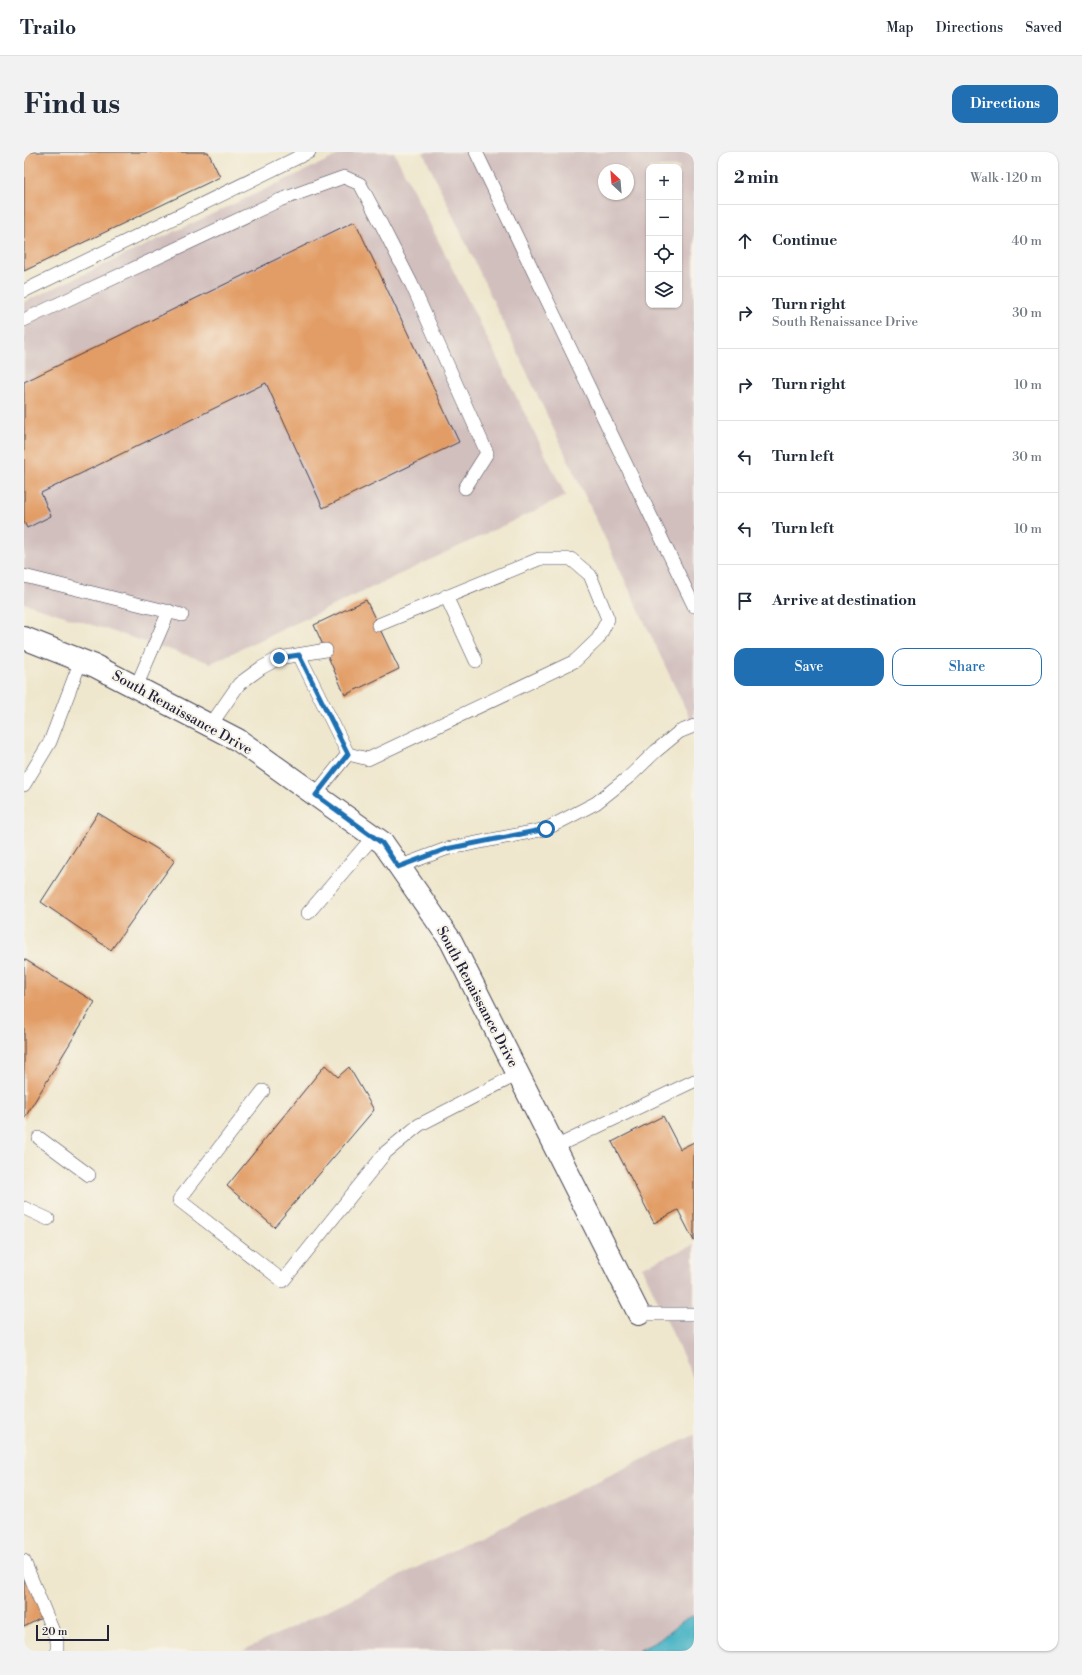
<!DOCTYPE html>
<html lang="en">
<head>
<meta charset="utf-8">
<style>
	:root { --surface:#fff; --page:#f2f2f3; --text:#1f2937; --muted:#747a83; --line:#e0e1e3; --accent:#1f6fb2 }
	body { margin:0; font-family:"Libre Bodoni",serif; background:var(--page); color:var(--text) }
	.controls { position:absolute; right:12px; top:12px; display:grid; overflow:hidden; border-radius:8px; box-shadow:0 1px 3px #0004 }
	.controls button { width:36px; height:36px; display:grid; place-items:center; padding:0; border:0; border-bottom:1px solid var(--line); background:var(--surface); color:var(--text); font:20px sans-serif }
	.compass { position:absolute; left:574px; top:12px; width:36px; height:36px; border-radius:50%; background:var(--surface); box-shadow:0 1px 3px #0004; rotate:334deg }
	.scale { position:absolute; left:12px; bottom:10px; width:73px; box-sizing:border-box; padding-left:4px; border:2px solid #22223b; border-top:0; font-size:11px; line-height:14px; white-space:nowrap; color:#22223b; -webkit-text-stroke:3px #f7f3e8; paint-order:stroke }
	.stop { position:absolute; width:12px; height:12px; margin:-9px; border:3px solid #1f6fb2; border-radius:50%; background:#fff }
	.stop.end { background:#1f6fb2; border-color:#fff; box-shadow:0 1px 4px #0008 }
	.list { margin:0; padding:0; list-style:none }
	h2 { display:flex; justify-content:space-between; align-items:center; height:52px; margin:0; padding:0 16px; font-size:17px }
	h2 small { font-size:13px; font-weight:400; color:var(--muted) }
	.list li { display:grid; grid-template-columns:26px 1fr auto; gap:12px; align-items:center; box-sizing:border-box; height:72px; padding:0 16px; border-top:1px solid var(--line) }
	.list b { display:block; font-size:15px; white-space:nowrap }
	.list p { margin:0; font-size:13px; white-space:nowrap; color:var(--muted) }
	.list em { font-size:13px; font-style:normal; color:var(--muted) }
	.actions { display:flex; gap:8px; padding:12px 16px }
	.actions a { flex:1; padding:9px 0; border:1px solid var(--accent); border-radius:12px; text-align:center; font-size:14px; color:var(--accent) }
	.actions .main { background:var(--accent); color:#fff }
	.icon { flex:none; width:22px; height:22px; fill:none; stroke:currentColor; stroke-width:2; stroke-linecap:round; stroke-linejoin:round }
	.map { position:relative; flex:none; width:670px; height:1499px; overflow:hidden; border-radius:12px }
	header { display:flex; align-items:center; gap:24px; box-sizing:border-box; height:56px; padding:0 20px; background:var(--surface); border-bottom:1px solid var(--line) }
	header strong { font-size:19px }
	nav { display:flex; gap:22px; margin-inline-start:auto; font-size:14px }
	.intro { display:flex; align-items:center; justify-content:space-between; box-sizing:border-box; height:96px; padding:0 24px }
	h1 { margin:0; font-size:28px }
	.button { padding:10px 18px; border-radius:12px; background:var(--accent); color:#fff; font-size:14px; font-weight:700 }
	main { display:flex; gap:24px; padding:0 24px }
	aside { flex:1; background:var(--surface); border-radius:12px; box-shadow:0 1px 3px #0004 }
	.map>svg:first-child { display:block }
	.industrial { fill:#d1bfbe; fill-rule:evenodd }
	.water { fill:#47b3c4; stroke:#346a80 }
	.building { fill:#e29c65 }
	.lines { fill:none; stroke-linecap:round; stroke-linejoin:round }
	.lane-casing { stroke:#414051; stroke-width:14 }
	.street-casing { stroke:#414051; stroke-width:24 }
	.lane { stroke:#fff; stroke-width:13 }
	.street { stroke:#fff; stroke-width:22 }
	.route { stroke:#1f6fb2; stroke-width:5 }
	.labels { text-anchor:middle; dominant-baseline:central; stroke-width:4; stroke-linejoin:round; paint-order:stroke }
	.street-label { font-size:14px; fill:#22223b; stroke:#f7f3e8 }
</style>
</head>
<body>
<header>
<strong>Trailo</strong>
<nav><a>Map</a><a>Directions</a><a>Saved</a></nav>
</header>
<div class="intro"><h1>Find us</h1><a class="button">Directions</a></div>
<main>
<div class="map">
<svg width="670" height="1499" viewBox="0 0 670 1499">
	<rect width="100%" height="100%" fill="#f7f3e8"/>
	<filter id="ink" filterUnits="userSpaceOnUse"><feTurbulence type="fractalNoise" baseFrequency=".025" numOctaves="2"/><feDisplacementMap in="SourceGraphic" scale="8" xChannelSelector="R" yChannelSelector="G"/><feConvolveMatrix kernelMatrix="1 2 1 2 8 2 1 2 1" color-interpolation-filters="sRGB"/></filter>
	<filter id="wash" filterUnits="userSpaceOnUse"><feTurbulence type="fractalNoise" baseFrequency=".012" numOctaves="4" result="noise"/><feDisplacementMap in="SourceGraphic" scale="16" xChannelSelector="R" yChannelSelector="G"/><feGaussianBlur stdDeviation="0.9" result="paint"/><feColorMatrix in="noise" values="0 0 0 0 0 0 0 0 0 0 0 0 0 0 0 0 0 1.4 0 .05"/><feComposite in="paint" operator="in"/></filter>
	<g filter="url(#wash)">
		<rect width="100%" height="100%" fill="#efe7cd"/>
		<g class="industrial">
			<path d="M321,0H370L542,344L187,511L0,451V150Z"/>
			<path d="M399,0H670V575ZM625,15H655V153H625ZM580,18H604V42H580Z"/>
			<path d="M670,1093V1228L618,1115Z"/>
			<path d="M670,1283V1499H218Z"/>
		</g>
		<path class="water" d="M670,1463V1499H614L635,1488L659,1469Z"/>
		<g id="blocks">
			<g class="building">
				<path d="M0,0H184L196,25L0,119Z"/>
				<path d="M331,69L435,290L299,356L242,231L17,341L27,364L3,376L0,370V230Z"/>
				<path d="M342,448L375,517L321,543L290,473Z"/>
				<path d="M74,661L151,708L87,798L17,750Z"/>
				<path d="M0,807L71,850L0,967Z"/>
				<path d="M301,913L314,925L325,915L350,958L250,1075L203,1034Z"/>
				<path d="M639,964L656,997L670,990V1089L654,1058L630,1071L588,990Z"/>
				<path d="M0,1420L21,1464L0,1475Z"/>
			</g>
		</g>
	</g>
	<g filter="url(#ink)">
		<use href="#blocks" fill-opacity="0" stroke="#414051" stroke-width="1"/>
		<g class="lines">
			<defs>
				<g id="lane">
					<path d="M452,0L670,454"/>
					<path d="M0,139L285,0"/>
					<path d="M0,168L256,48L320,25L336,32L352,62L387,131L463,301L441,336"/>
					<path d="M0,424L158,463"/>
					<path d="M422,444L452,509"/>
					<path d="M275,503L324,602L291,643"/>
					<path d="M112,535L145,459"/>
					<path d="M186,574L215,532L237,516L255,506L302,498"/>
					<path d="M324,602L344,607L551,509L574,487L584,467L566,423L547,407H515L354,473"/>
					<path d="M0,633L26,590L57,508"/>
					<path d="M374,715L422,697L522,677L572,651L606,624L632,599L655,580L670,574"/>
					<path d="M284,761L349,685"/>
					<path d="M239,939L155,1048L259,1129L362,1000L395,973L494,922"/>
					<path d="M15,986L65,1023"/>
					<path d="M531,995L670,929"/>
					<path d="M0,1056L24,1067"/>
					<path d="M615,1162H670"/>
					<path d="M0,1409L33,1489V1499"/>
				</g>
				<path id="street" d="M0,486L71,514L214,588L359,691L427,789L615,1162"/>
			</defs>
			<use href="#lane" class="lane-casing"/>
			<use href="#street" class="street-casing"/>
			<use href="#lane" class="lane"/>
			<use href="#street" class="street"/>
		</g>
	</g>
	<g class="lines" filter="url(#ink)">
		<path class="route" d="M255,506L275,503L324,602L292,643L358,691L374,715L422,697L522,677"/>
	</g>
	<g class="labels">
		<g class="street-label">
			<text transform="translate(158 561) rotate(29)">South Renaissance Drive</text>
			<text transform="translate(453 845) rotate(62)">South Renaissance Drive</text>
		</g>
	</g>
</svg>
<div class="controls">
<button>+</button>
<button>−</button>
<button><svg class="icon" aria-label="locate" viewBox="0 0 24 24"><circle cx="12" cy="12" r="6"/><path d="M12 2v4M12 18v4M2 12h4M18 12h4"/></svg></button>
<button><svg class="icon" aria-label="layers" viewBox="0 0 24 24"><path d="M12 4l9 5-9 5-9-5zM3 14l9 5 9-5"/></svg></button>
</div>
<svg class="compass" viewBox="-18 -18 36 36"><path d="M0-13l5 13h-10z" fill="#e53935"/><path d="M0 13l5-13h-10z" fill="#747a83"/></svg>
<div class="scale">20 m</div>
<div class="stop" style="left:522px;top:677px"></div>
<div class="stop end" style="left:255px;top:506px"></div>
</div>
<aside>
<h2>2 min<small>Walk · 120 m</small></h2>
<ul class="list">
<li><svg class="icon" aria-label="ahead" viewBox="0 0 24 24"><path d="M12 20V5M6 11l6-6 6 6"/></svg><div><b>Continue</b></div><em>40 m</em></li>
<li><svg class="icon" aria-label="right" viewBox="0 0 24 24"><path d="M7 20v-9h11M14 6l5 5-5 5"/></svg><div><b>Turn right</b><p>South Renaissance Drive</p></div><em>30 m</em></li>
<li><svg class="icon" aria-label="right" viewBox="0 0 24 24"><path d="M7 20v-9h11M14 6l5 5-5 5"/></svg><div><b>Turn right</b></div><em>10 m</em></li>
<li><svg class="icon" aria-label="left" viewBox="0 0 24 24"><path d="M17 20v-9H6M10 6l-5 5 5 5"/></svg><div><b>Turn left</b></div><em>30 m</em></li>
<li><svg class="icon" aria-label="left" viewBox="0 0 24 24"><path d="M17 20v-9H6M10 6l-5 5 5 5"/></svg><div><b>Turn left</b></div><em>10 m</em></li>
<li><svg class="icon" aria-label="arrive" viewBox="0 0 24 24"><path d="M6 21V4h12l-3 4 3 4H6"/></svg><div><b>Arrive at destination</b></div></li>
</ul>
<div class="actions"><a class="main">Save</a><a>Share</a></div>
</aside>
</main>
</body>
</html>
